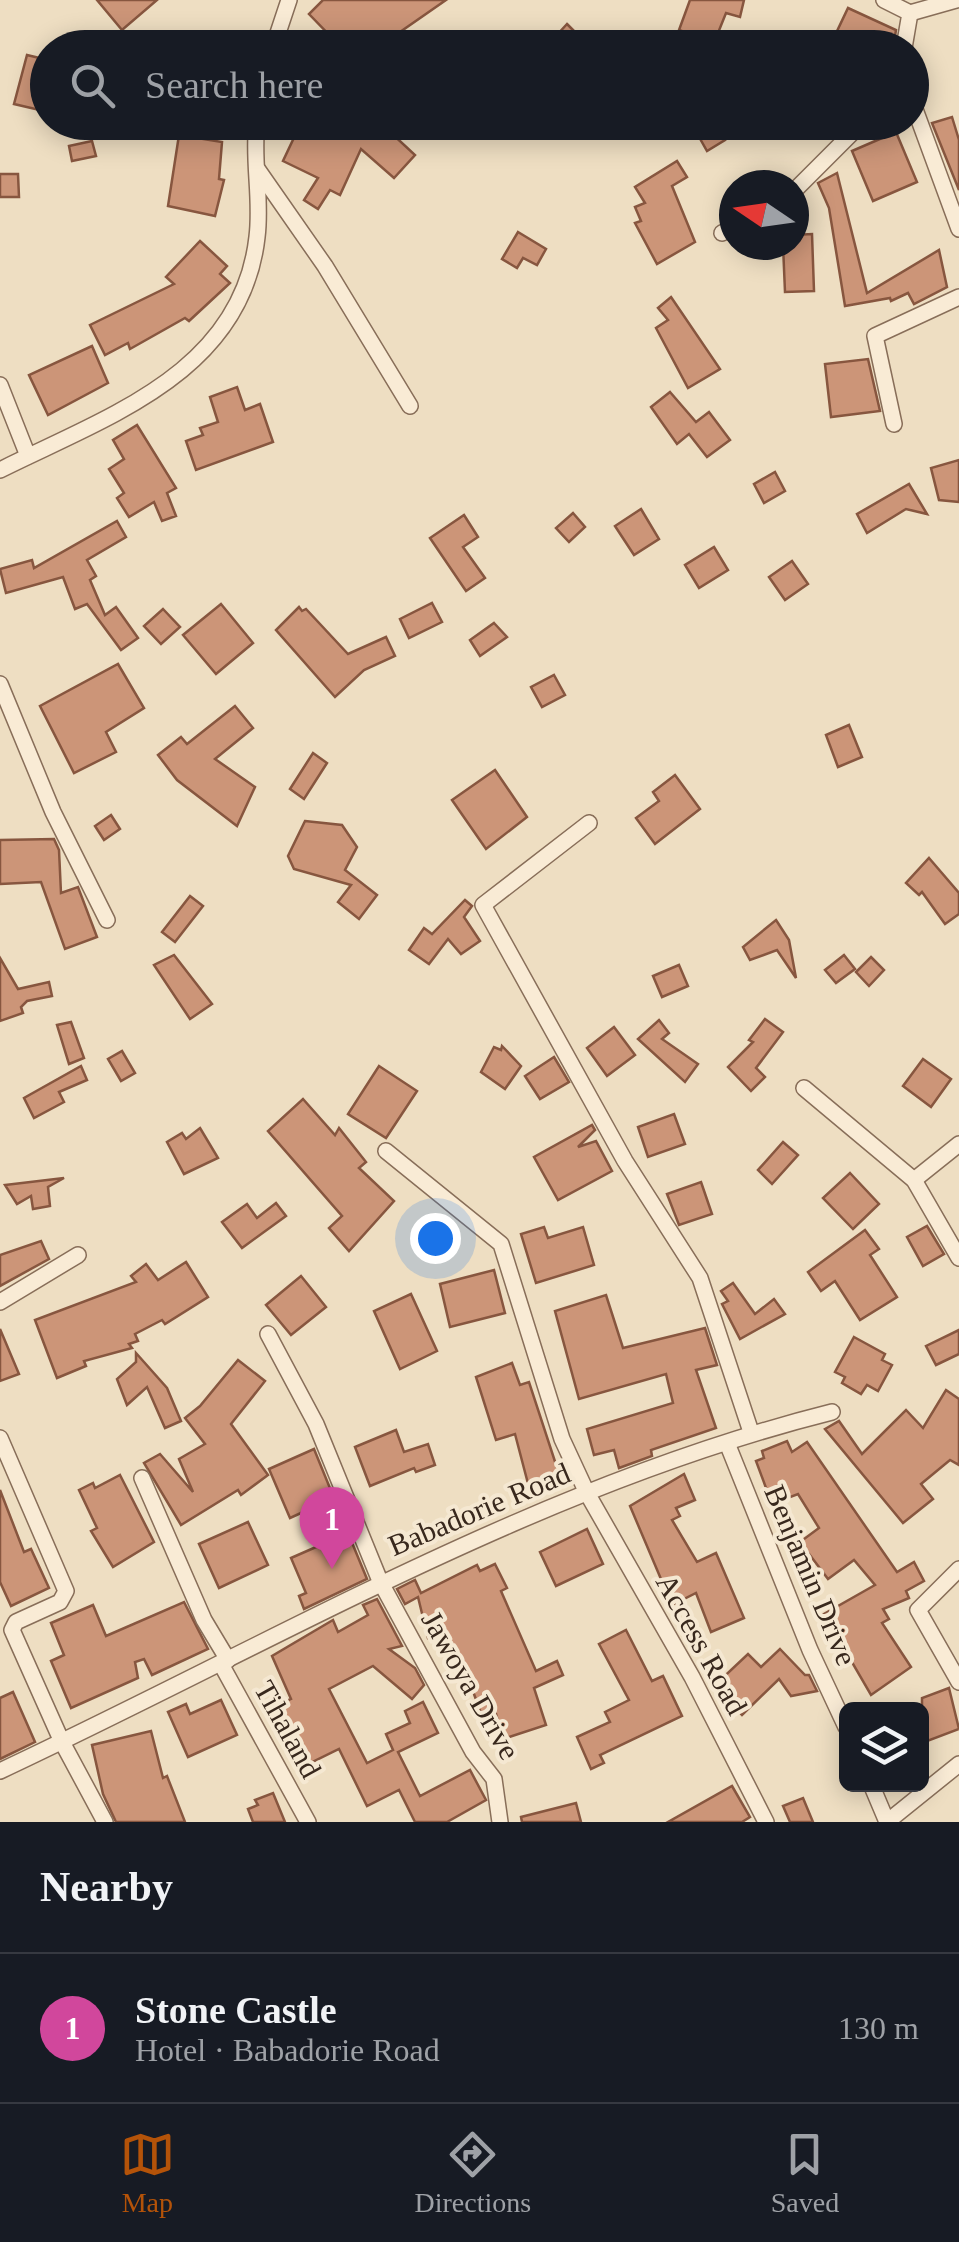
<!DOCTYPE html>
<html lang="en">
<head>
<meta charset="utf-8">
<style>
	:root { --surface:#171b24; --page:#20242c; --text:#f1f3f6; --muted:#9ea1a6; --line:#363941; --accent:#b45309 }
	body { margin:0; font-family:"Times New Roman",serif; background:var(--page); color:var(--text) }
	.controls { position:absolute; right:30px; bottom:30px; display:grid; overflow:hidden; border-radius:15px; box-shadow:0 5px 25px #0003 }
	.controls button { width:90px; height:90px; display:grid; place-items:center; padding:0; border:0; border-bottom:2px solid var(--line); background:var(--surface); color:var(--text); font:50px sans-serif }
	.compass { position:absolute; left:719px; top:170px; width:90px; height:90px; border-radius:50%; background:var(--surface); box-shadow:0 5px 25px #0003; rotate:283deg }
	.you { position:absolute; left:435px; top:1238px; width:35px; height:35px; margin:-25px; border:8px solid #fff; border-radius:50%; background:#1a73e8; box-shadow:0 0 0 15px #1a73e833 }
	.badge { display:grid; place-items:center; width:65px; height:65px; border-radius:50%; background:var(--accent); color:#fff; font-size:32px; font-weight:700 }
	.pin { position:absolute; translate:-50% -82px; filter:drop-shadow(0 2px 5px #0008) }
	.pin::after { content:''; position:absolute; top:52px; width:35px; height:30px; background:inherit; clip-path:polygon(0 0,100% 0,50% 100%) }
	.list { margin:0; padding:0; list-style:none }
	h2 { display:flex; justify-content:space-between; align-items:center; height:130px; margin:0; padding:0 40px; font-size:42px }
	h2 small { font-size:32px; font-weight:400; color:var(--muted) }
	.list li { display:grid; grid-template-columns:65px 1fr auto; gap:30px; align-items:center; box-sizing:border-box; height:150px; padding:0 40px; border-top:2px solid var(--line) }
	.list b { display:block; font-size:38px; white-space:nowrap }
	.list p { margin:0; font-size:32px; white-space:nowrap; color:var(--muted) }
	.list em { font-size:32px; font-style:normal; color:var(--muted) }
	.icon { flex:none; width:55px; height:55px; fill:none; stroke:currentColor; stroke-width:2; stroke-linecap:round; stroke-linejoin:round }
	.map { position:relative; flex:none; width:959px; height:1822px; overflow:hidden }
	.search { position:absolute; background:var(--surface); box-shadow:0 5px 25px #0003; left:30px; right:30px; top:30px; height:110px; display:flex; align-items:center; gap:25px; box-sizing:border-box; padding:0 35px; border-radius:55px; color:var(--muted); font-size:38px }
	.sheet { height:280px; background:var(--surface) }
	nav { display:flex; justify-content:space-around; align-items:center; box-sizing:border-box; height:140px; border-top:2px solid var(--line); background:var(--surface); font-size:28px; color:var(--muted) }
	nav a { display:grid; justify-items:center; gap:5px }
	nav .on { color:var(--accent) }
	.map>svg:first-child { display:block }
	.building { fill:#cc9578; stroke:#87563f; stroke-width:2.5 }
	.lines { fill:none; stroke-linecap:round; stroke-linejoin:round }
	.street-casing { stroke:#886e59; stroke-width:18 }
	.street { stroke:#f9ebd5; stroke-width:15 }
	.labels { text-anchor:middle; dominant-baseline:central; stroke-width:8; stroke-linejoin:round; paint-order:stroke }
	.street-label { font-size:30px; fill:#38281d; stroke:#f5e8d2 }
</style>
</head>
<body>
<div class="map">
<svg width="959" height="1822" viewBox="0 0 959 1822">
	<rect width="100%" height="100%" fill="#eedec2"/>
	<g class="building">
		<path d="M97,0H157L122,30Z"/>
		<path d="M323,0H446L387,41L382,35L369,48H342L309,14Z"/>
		<path d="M690,0H744L740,17L726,13L714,43L679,30Z"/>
		<path d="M848,8L896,30L893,48H829Z"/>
		<path d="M567,24L591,48H545Z"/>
		<path d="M27,55L48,60V112L14,104Z"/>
		<path d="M952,117L959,140V190L932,123Z"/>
		<path d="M363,122H397L388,130L415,155L394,178L361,149L340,195L330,190L318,209L304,200L318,178L283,161L300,125L324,137L328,125L350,134Z"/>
		<path d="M703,122H715L725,140L707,151L694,128Z"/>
		<path d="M896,132L917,182L873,201L852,151Z"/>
		<path d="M179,135L222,142L219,179L224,180L215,216L168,206Z"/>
		<path d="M92,141L96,156L72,161L69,146Z"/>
		<path d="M677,161L687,177L672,186L695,242L657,264L635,223L641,221L635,207L645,203L635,187Z"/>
		<path d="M837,173L867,293L939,250L947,287L914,304L908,293L891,301L890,298L845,306L829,208L818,183Z"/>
		<path d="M0,174H18L19,197H0Z"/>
		<path d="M518,232L546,249L537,265L523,258L517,268L502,259Z"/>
		<path d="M812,234L814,291L785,292L783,245H794V235Z"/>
		<path d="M200,241L227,266L220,274L230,283L189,321L185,318L130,349L128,343L105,355L90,325L174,284L166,277Z"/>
		<path d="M671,297L720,369L688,388L656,328L668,320L658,308Z"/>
		<path d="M92,346L108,383L48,415L29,375Z"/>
		<path d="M868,359L880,411L831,417L825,364Z"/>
		<path d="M237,387L245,410L260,404L273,442L196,470L186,441L203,435L200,428L218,422L210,397Z"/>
		<path d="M670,392L696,422L709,412L730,440L707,457L689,434L677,444L651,407Z"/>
		<path d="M137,425L176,488L167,493L176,516L162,521L154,502L129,517L117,498L124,493L109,469L124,459L113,440Z"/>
		<path d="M959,460V502L939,500L931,468Z"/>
		<path d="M775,472L785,491L764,503L754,484Z"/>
		<path d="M909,484L927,514L906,509L867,533L857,514Z"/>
		<path d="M641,509L659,539L634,555L615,526Z"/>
		<path d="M573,513L585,527L569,542L556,528Z"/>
		<path d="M464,515L478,537L463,547L485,578L466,591L430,538Z"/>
		<path d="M117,521L126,537L87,560L96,576L90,580L105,615L116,607L138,638L121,650L87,604L75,609L63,577L6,593L0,569L32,560L34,568Z"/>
		<path d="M714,547L728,570L699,588L685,565Z"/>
		<path d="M792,561L808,584L785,600L769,577Z"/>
		<path d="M432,603L442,622L409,638L400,619Z"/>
		<path d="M221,604L253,643L216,674L183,635Z"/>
		<path d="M299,607L302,611L306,609L348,654L386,637L395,656L364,670L335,697L276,630Z"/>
		<path d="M163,609L180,627L161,644L144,626Z"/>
		<path d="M494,623L507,637L480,656L470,640Z"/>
		<path d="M118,664L144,708L106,732L116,752L74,773L40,706Z"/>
		<path d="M554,675L565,695L542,707L531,687Z"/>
		<path d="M235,706L253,728L215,759L255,787L237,826L177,780L158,755L181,737L187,744Z"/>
		<path d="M849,725L862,757L838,767L826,735Z"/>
		<path d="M313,753L327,763L304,799L290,789Z"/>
		<path d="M495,770L527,817L486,849L452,800Z"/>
		<path d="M675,775L700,809L655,844L636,818L659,801L653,792Z"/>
		<path d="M111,815L120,829L104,840L95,826Z"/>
		<path d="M305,821L342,825L357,847L345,870L377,895L359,919L338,902L351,885L294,869L288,856Z"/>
		<path d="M54,839L59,850L61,893L78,887L97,937L65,949L41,882L0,884V840Z"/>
		<path d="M929,858L959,893V914L945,924L922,892L919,895L906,883Z"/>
		<path d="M190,896L203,906L175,942L162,932Z"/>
		<path d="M465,900L472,906L464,917L480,941L461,954L448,939L429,964L409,950L424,928L432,934Z"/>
		<path d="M776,920L789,940L796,978L777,950L750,960L743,947Z"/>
		<path d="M174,955L212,1004L190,1019L154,965Z"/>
		<path d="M844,955L855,969L836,983L825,970Z"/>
		<path d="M871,957L884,970L869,986L856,972Z"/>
		<path d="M0,958L18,989L49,982L52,996L27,1001L21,1007L23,1013L0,1021Z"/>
		<path d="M679,965L688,986L662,997L653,976Z"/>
		<path d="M765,1019L783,1032L756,1068L765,1077L751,1091L728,1067L753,1042L749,1040Z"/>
		<path d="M659,1020L669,1033L662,1039L698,1064L685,1082L638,1039Z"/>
		<path d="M71,1022L84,1058L69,1064L57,1025Z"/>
		<path d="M614,1027L635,1055L607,1076L587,1048Z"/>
		<path d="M502,1046L521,1066L505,1089L481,1072L494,1047L501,1050Z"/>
		<path d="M122,1051L135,1073L121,1081L108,1059Z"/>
		<path d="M554,1057L569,1082L540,1099L525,1076Z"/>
		<path d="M923,1059L951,1079L931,1107L903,1086Z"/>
		<path d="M81,1066L87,1080L59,1092L64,1102L34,1118L24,1098Z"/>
		<path d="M379,1066L417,1091L386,1138L348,1114Z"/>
		<path d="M303,1099L335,1135L339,1128L366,1162L359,1168L394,1201L349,1251L329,1228L342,1216L268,1131Z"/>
		<path d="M674,1114L685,1144L648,1157L638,1127Z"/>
		<path d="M592,1125L595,1130L578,1147L596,1141L612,1171L558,1200L534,1157Z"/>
		<path d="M200,1128L218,1158L184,1174L167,1142L182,1133L186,1139Z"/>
		<path d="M783,1142L798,1155L772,1184L758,1170Z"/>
		<path d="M850,1173L879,1204L853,1229L823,1198Z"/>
		<path d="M64,1178L48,1187L50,1206L33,1209L31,1196L17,1204L5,1185Z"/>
		<path d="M701,1182L712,1214L679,1225L667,1194Z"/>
		<path d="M276,1203L286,1216L242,1248L222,1222L247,1204L257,1218Z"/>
		<path d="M927,1226L944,1254L923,1266L907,1237Z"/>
		<path d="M544,1227L548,1238L583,1227L594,1265L536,1283L521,1234Z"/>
		<path d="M865,1230L879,1249L870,1255L897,1297L860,1320L835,1281L821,1291L808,1272Z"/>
		<path d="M41,1241L49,1259L0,1286V1255Z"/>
		<path d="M186,1262L208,1297L165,1324L162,1320L135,1334L138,1341L129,1344L132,1348L84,1361L86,1366L57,1378L35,1320L136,1282L131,1276L146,1264L158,1280Z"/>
		<path d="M494,1270L505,1313L450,1327L440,1284Z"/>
		<path d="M301,1276L326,1307L291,1335L266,1305Z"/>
		<path d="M733,1283L755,1314L774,1299L785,1314L740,1339L722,1304L728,1301L721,1291Z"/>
		<path d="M411,1294L437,1351L400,1369L374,1311Z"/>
		<path d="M606,1295L623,1348L705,1328L717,1365L696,1370L716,1428L651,1450L652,1456L619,1468L614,1450L594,1455L587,1429L673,1403L666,1374L579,1399L555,1311Z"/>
		<path d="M0,1329L19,1374L0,1381Z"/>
		<path d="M959,1330V1354L936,1365L926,1346Z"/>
		<path d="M854,1337L885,1354L882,1360L892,1365L878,1391L867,1385L861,1394L842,1383L845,1377L835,1372Z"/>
		<path d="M136,1353L167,1388L181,1421L165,1428L147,1387L127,1405L117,1379L136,1362Z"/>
		<path d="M238,1360L265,1381L231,1424L268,1475L241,1495L238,1490L181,1525L144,1463L160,1454L193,1492L179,1459L205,1444L185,1418L200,1406Z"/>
		<path d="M512,1363L520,1385L529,1382L563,1486L531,1495L515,1434L496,1440L476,1377Z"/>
		<path d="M946,1390L959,1399V1465L950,1460L921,1484L933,1499L903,1523L825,1429L839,1421L862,1454L906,1410L923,1428Z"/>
		<path d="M396,1430L404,1452L428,1444L435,1465L416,1472L414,1468L370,1486L355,1447Z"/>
		<path d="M787,1441L792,1452L807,1442L897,1572L914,1562L924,1581L906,1591L909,1598L883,1609L889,1619L882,1623L911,1667L871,1695L824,1614L875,1585L854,1560L828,1579L800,1542L819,1528L798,1494L772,1504L756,1461L764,1458L762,1451Z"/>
		<path d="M314,1449L334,1498L290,1518L269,1469Z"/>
		<path d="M684,1474L695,1500L676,1508L680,1516L672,1520L697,1562L716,1553L744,1618L711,1632L696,1593L672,1605L630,1506Z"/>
		<path d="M120,1475L154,1542L113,1567L91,1531L97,1528L79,1490L93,1483L95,1488Z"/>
		<path d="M0,1490L24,1552L31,1549L49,1588L11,1606L0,1582Z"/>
		<path d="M248,1522L268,1565L219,1588L199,1544Z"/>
		<path d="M587,1529L603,1564L556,1586L540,1552Z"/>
		<path d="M348,1533L367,1579L304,1609L299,1596L306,1593L291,1558Z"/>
		<path d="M495,1564L507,1588L501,1591L536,1671L557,1661L563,1675L534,1688L546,1725L503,1739L496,1714L483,1719L465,1669L457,1671L439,1636L428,1638L418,1597L405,1604L397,1589L415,1580L421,1593L477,1565L480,1571Z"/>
		<path d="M377,1599L402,1646L389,1649L415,1668L424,1685L412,1699L373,1666L329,1689L367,1763L393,1750L386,1734L410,1723L405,1711L423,1702L438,1733L398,1752L420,1796L470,1770L486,1800L447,1822H415L399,1790L367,1806L339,1749L300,1768L282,1731L277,1733L266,1711L291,1699L272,1656L333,1620L338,1632L368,1615L363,1605Z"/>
		<path d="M184,1602L208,1649L152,1675L144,1659L135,1662L138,1678L71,1708L51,1661L64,1655L51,1623L93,1605L106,1636Z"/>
		<path d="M626,1630L652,1681L663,1676L682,1716L600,1755L604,1763L591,1769L577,1737L610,1722L605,1712L629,1700L599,1644Z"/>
		<path d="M780,1649L805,1675H809L817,1691L791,1696L779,1679L742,1715L714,1686L748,1654L761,1667Z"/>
		<path d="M949,1688L959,1729L922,1743V1698Z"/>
		<path d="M13,1692L35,1742L0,1759V1698Z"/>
		<path d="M221,1700L237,1735L188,1757L168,1712L186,1704L190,1714Z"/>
		<path d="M151,1731L163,1778L167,1776L185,1822H116L103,1794L92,1745Z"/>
		<path d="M732,1786L750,1817L742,1822H668Z"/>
		<path d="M273,1793L285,1822H253L248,1809L258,1805L255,1800Z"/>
		<path d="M803,1798L813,1822H790L783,1806Z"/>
		<path d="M576,1803L581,1822H522L521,1817Z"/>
	</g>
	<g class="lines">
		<defs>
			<g id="street">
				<path d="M884,0L910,13L904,48"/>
				<path d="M910,13L956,0"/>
				<path d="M273,48L289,0"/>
				<path d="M912,101L959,229"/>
				<path d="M258,170L325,266L410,406"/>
				<path d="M794,191L863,122"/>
				<path d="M722,233L734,227"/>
				<path d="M0,385L28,456"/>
				<path d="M894,424L875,336L959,297"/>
				<path d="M0,470C106,417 242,373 257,237C262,198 252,160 257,122"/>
				<path d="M0,684L53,812L107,920"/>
				<path d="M589,823L483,905L625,1161L700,1278L751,1432"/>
				<path d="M804,1088L914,1180L959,1258"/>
				<path d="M386,1151L501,1244L562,1439L587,1493L692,1677L766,1822"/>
				<path d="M914,1180L959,1144"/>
				<path d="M0,1302L78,1255"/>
				<path d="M268,1334L316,1424L380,1581L473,1752L494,1779L500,1822"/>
				<path d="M0,1438L66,1591L60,1602L16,1622L12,1630L62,1742L105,1822"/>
				<path d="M727,1443L810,1650L846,1727"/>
				<path d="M142,1478L204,1620L228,1660"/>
				<path d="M959,1569L918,1610L959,1682"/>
				<path d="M221,1664L308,1822"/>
				<path d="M0,1771C273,1643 537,1486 832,1412"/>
				<path d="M871,1784L887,1822"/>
				<path d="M887,1822L959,1764"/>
			</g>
		</defs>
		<use href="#street" class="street-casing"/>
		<use href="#street" class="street"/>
	</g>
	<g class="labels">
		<g class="street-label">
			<text transform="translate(479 1509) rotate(-23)">Babadorie Road</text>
			<text transform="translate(811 1575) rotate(67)">Benjamin Drive</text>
			<text transform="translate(702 1644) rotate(61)">Access Road</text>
			<text transform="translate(471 1685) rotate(60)">Jawoya Drive</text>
			<text transform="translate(288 1729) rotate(61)">Tihaland</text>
		</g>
	</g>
</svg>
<div class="controls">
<button><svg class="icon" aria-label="layers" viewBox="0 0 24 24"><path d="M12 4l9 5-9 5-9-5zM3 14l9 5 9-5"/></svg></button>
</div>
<svg class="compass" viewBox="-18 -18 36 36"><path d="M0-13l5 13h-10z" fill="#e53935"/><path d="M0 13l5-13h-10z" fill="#9ea1a6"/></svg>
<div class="you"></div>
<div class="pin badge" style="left:332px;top:1569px;background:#d1479c">1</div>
<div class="search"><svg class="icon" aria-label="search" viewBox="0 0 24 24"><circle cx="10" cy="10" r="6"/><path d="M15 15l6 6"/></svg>Search here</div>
</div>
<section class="sheet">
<h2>Nearby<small></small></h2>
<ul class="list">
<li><span class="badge" style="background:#d1479c">1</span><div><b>Stone Castle</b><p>Hotel · Babadorie Road</p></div><em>130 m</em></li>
</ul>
</section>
<nav>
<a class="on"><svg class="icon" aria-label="map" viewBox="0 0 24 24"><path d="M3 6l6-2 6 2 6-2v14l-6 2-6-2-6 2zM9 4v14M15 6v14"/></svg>Map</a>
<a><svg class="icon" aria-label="directions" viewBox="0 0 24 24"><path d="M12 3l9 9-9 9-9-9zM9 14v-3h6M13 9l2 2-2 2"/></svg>Directions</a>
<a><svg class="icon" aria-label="saved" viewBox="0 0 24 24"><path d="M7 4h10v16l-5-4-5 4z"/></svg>Saved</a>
</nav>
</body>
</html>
